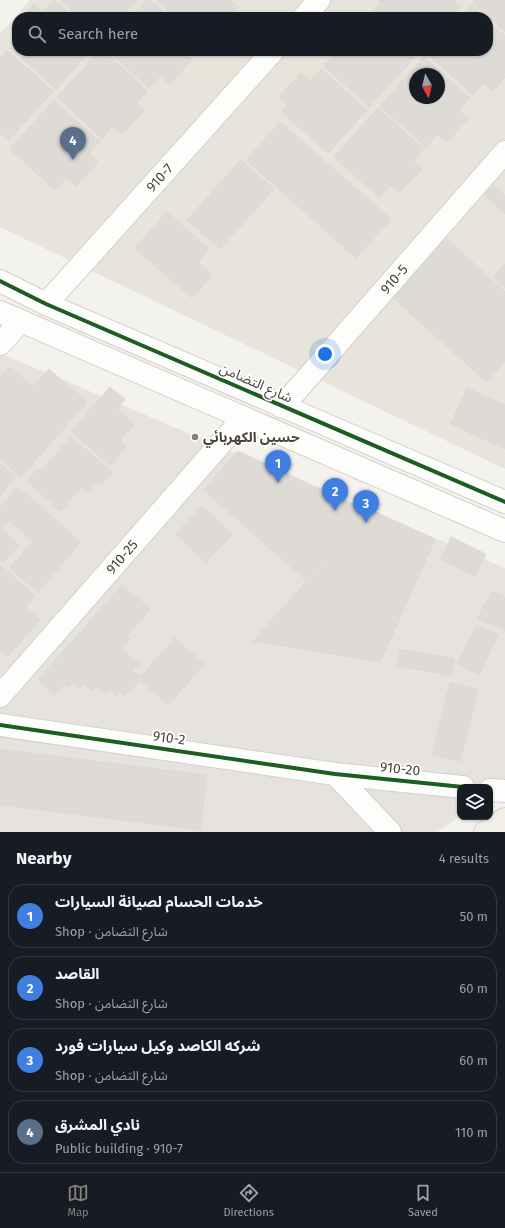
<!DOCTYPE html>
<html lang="en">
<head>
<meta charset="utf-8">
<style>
	:root { --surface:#171b24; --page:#20242c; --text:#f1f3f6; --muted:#9ea1a6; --line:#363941; --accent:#868178 }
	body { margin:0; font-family:"Fira Sans","Noto Sans Arabic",sans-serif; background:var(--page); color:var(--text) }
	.controls { position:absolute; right:12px; bottom:12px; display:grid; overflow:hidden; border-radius:8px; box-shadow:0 1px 3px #0004 }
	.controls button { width:36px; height:36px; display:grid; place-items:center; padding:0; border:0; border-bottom:1px solid var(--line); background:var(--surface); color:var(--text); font:20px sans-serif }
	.compass { position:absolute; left:409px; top:68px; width:36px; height:36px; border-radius:50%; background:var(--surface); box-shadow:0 1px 3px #0004; rotate:172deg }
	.you { position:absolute; left:325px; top:354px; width:14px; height:14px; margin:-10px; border:3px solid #fff; border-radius:50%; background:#1a73e8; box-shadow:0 0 0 6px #1a73e833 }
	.badge { display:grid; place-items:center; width:26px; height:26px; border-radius:50%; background:var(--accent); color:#fff; font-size:13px; font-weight:700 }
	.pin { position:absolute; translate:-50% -33px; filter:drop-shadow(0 1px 2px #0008) }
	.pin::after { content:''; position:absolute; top:21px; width:14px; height:12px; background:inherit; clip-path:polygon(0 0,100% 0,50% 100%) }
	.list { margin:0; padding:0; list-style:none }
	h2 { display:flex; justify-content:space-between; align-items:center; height:52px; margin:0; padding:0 16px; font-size:17px }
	h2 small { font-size:13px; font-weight:400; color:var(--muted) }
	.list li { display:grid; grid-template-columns:26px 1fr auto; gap:12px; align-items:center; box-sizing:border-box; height:64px; margin:0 8px 8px; padding:0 8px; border:1px solid var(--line); border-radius:16px }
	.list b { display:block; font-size:15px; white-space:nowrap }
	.list p { margin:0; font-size:13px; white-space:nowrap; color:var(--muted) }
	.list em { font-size:13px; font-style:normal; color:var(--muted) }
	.icon { flex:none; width:22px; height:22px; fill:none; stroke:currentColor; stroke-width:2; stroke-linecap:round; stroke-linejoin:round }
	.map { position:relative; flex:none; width:505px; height:832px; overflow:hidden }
	.search { position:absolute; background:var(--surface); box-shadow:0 1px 3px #0004; left:12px; right:12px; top:12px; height:44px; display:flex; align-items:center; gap:10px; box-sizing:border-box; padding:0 14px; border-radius:16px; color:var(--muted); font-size:15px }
	.sheet { height:340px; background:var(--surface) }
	nav { display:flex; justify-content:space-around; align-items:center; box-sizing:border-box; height:56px; border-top:1px solid var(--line); background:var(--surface); font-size:11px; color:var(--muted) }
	nav a { display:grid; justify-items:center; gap:2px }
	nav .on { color:var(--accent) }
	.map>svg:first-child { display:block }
	.residential { fill:#e7e4dc; fill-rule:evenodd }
	.industrial { fill:#e6e2de }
	.building { fill:#dedbd6; stroke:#dcd9d4; fill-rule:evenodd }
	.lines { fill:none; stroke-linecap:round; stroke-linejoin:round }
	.minor-casing { stroke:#d2d0cb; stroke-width:24 }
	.primary-casing { stroke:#d6cebb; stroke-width:24 }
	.minor { stroke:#fdfdfc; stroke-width:22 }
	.primary { stroke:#f2efe6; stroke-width:22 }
	.cycleway-casing { stroke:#fff; stroke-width:6 }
	.cycleway { stroke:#1b5e20; stroke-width:4 }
	.poi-dot { fill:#868178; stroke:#fff; stroke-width:1.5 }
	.labels { text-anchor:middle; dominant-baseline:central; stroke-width:3.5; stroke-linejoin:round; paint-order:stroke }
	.street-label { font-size:14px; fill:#4b4439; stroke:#fff }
	.poi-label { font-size:14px; font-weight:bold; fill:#4b4439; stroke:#fff; text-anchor:start }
</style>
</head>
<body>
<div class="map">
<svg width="505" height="832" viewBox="0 0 505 832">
	<rect width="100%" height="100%" fill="#f4f2ee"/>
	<path class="residential" d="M30,0H505V469L0,227V34ZM17,17H488V51H17ZM415,74H439V98H415Z"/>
	<path class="industrial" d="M0,353L505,568V786L460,787V816L437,832H0Z"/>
	<g class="building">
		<path d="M54,0H55L74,17H22L34,4L43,12Z"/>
		<path d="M60,0H137L122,17H79Z"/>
		<path d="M147,0H151L170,17H131Z"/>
		<path d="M156,0H230L239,8L231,17H175Z"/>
		<path d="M378,0H453L460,7L451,17H374L371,14L381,3Z"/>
		<path d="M475,0H505V32L473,3Z"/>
		<path d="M471,5L484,17H460Z"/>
		<path d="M488,21L505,36V77L493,91L484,83L473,95L427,54L430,51H488Z"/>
		<path d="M17,40V51H90L56,89L10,48Z"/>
		<path d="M7,50L53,91L9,140L0,133V59Z"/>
		<path d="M100,51H105L147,91L137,102L145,110L122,134L113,126L102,139L57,97Z"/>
		<path d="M109,51H183L192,59L170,84L160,76L149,88Z"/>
		<path d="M332,51H406L414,58L369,107L324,66L335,54Z"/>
		<path d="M424,57L470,98L459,110L468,119L446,143L437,134L426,147L380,106ZM415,74H439V98H415Z"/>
		<path d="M321,69L367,110L328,153L282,112L288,105L279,97L301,73L310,81Z"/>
		<path d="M54,100L100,142L89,153L98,162L76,186L66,178L55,190L10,149Z"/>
		<path d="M378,108L424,149L413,161L422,169L399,193L391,185L379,197L334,157Z"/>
		<path d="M280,122L391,219L356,258L246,160Z"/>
		<path d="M241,160L274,189L220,249L187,220Z"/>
		<path d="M487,180L505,196V214L479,190Z"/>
		<path d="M167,212L209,249L198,262L212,275L192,298L135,248Z"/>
		<path d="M446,238L505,292V361L487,382L393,298Z"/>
		<path d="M505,264V288L493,277Z"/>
		<path d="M10,367L33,387L49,369L87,402L21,477L0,459V378Z"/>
		<path d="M110,387L125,399L117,409L134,424L120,441L126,446L110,465L71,431Z"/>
		<path d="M467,388L505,405V449L451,424Z"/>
		<path d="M478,399L505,411V423L473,409Z"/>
		<path d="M71,437L112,472L101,485L97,482L88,492L82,486L61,511L27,481L37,470L40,472Z"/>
		<path d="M238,451L368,511L306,580L204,490Z"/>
		<path d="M0,463L16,477L0,495Z"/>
		<path d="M18,487L81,542L38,592L10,568L33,541L8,520L1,529L19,545L3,563L0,560V508Z"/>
		<path d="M202,506L233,534L206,562L176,534Z"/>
		<path d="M371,510L435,539L380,662L253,641Z"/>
		<path d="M451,537L486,554L475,576L441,559Z"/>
		<path d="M0,565L35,596L25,608L40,620L8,656L0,650Z"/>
		<path d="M122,585L150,609L126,637L130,640L122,649L139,664L132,671L140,677L175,638L204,664L168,705L140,680L125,696L120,692L117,696L109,690L106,694L97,686L92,691L84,684L80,689L73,683L68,687L64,684L54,695L38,680Z"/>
		<path d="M492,591L505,598V631L478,618Z"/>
		<path d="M477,625L498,635L479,675L457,664Z"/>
		<path d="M400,649L455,659L451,676L397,665Z"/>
		<path d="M450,683L478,690L460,761L432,754Z"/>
		<path d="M0,749L207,775L200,830L0,805Z"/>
	</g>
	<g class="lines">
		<defs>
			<g id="minor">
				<path d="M304,17L319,0"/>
				<path d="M0,281L46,304L505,502"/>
				<path id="s1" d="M46,304L273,51"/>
				<path d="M0,312L505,531"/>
				<path d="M0,344L21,321"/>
				<path id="s2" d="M282,407L505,152"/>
				<path id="s3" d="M0,696L243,418"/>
				<path d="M0,725L335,774L463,787"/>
				<path d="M335,774L390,832"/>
				<path d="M490,790L505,791"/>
			</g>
			<path id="primary" d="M485,832L505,819"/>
		</defs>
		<use href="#minor" class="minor-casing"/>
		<use href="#primary" class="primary-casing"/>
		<use href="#minor" class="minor"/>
		<use href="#primary" class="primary"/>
		<defs>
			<g id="cycleway">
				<path d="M0,281L46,304L505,502"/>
				<path d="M0,725L335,774L463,787"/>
			</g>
		</defs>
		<use href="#cycleway" class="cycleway-casing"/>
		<use href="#cycleway" class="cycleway"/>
	</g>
	<circle class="poi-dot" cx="195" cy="437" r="4"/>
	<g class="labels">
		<g class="street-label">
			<text stroke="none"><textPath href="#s1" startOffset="170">910-7</textPath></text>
			<text stroke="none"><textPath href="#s2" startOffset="170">910-5</textPath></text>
			<text transform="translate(256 383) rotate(24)">شارع التضامن</text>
			<text stroke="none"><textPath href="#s3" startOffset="185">910-25</textPath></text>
			<text transform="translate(169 738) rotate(8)">910-2</text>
			<text transform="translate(400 769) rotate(6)">910-20</text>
		</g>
		<g class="poi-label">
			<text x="203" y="437">حسين الكهربائي</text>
		</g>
	</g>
</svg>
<div class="controls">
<button><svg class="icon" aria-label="layers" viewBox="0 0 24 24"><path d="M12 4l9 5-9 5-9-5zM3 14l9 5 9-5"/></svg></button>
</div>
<svg class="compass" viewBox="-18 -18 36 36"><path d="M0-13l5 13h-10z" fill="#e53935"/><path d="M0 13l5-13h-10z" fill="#9ea1a6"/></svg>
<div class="you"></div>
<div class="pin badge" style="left:278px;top:483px;background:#3f7fe0">1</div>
<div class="pin badge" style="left:335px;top:511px;background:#3f7fe0">2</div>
<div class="pin badge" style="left:366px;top:523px;background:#3f7fe0">3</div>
<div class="pin badge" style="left:73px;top:160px;background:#5c6f8a">4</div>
<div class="search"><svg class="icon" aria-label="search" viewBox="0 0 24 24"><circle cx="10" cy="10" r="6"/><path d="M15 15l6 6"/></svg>Search here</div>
</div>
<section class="sheet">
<h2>Nearby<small>4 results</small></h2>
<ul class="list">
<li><span class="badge" style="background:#3f7fe0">1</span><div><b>خدمات الحسام لصيانة السيارات</b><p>Shop · شارع التضامن</p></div><em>50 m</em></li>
<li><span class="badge" style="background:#3f7fe0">2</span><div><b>القاصد</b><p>Shop · شارع التضامن</p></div><em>60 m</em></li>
<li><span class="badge" style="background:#3f7fe0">3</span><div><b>شركه الكاصد وكيل سيارات فورد</b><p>Shop · شارع التضامن</p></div><em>60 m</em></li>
<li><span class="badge" style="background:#5c6f8a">4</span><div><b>نادي المشرق</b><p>Public building · 910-7</p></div><em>110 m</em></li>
</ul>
</section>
<nav>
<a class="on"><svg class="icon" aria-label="map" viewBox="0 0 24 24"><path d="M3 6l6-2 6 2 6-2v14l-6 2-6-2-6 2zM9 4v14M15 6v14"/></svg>Map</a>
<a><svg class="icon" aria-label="directions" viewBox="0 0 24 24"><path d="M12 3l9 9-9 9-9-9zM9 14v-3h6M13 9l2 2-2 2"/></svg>Directions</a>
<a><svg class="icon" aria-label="saved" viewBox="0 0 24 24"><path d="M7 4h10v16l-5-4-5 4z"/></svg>Saved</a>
</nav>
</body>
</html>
